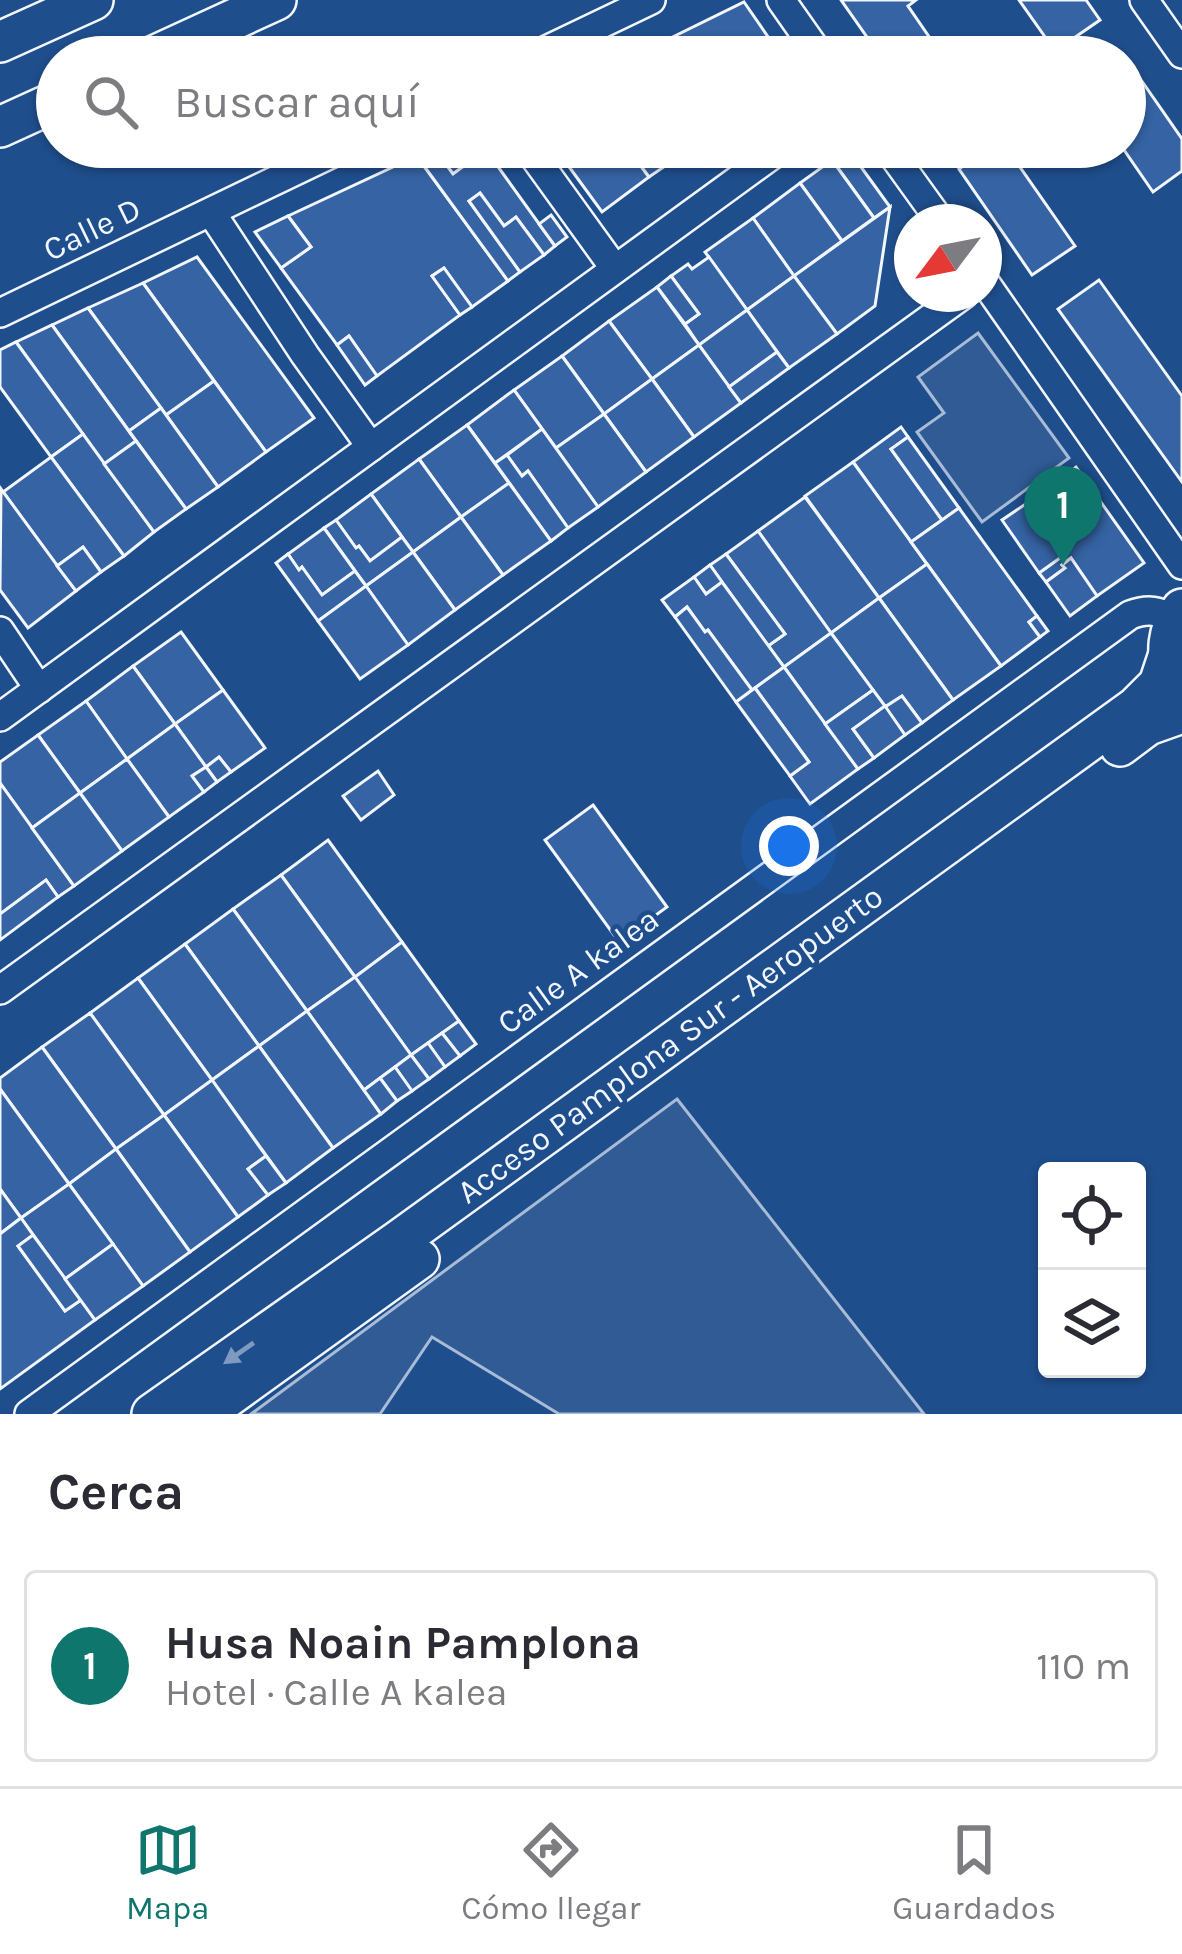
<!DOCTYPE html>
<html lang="es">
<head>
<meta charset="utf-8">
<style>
	:root { --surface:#fff; --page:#f2f2f3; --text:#2b2b33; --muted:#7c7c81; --line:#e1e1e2; --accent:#0f766e }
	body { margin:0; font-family:Karla,sans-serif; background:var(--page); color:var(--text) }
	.controls { position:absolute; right:36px; bottom:36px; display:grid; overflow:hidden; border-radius:12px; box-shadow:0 3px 9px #0004 }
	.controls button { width:108px; height:108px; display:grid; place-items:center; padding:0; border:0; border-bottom:3px solid var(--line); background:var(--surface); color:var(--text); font:60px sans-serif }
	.compass { position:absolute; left:894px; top:204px; width:108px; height:108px; border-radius:50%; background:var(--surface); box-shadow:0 3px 9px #0004; rotate:238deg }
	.you { position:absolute; left:789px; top:846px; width:42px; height:42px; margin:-30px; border:9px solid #fff; border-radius:50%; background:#1a73e8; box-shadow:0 0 0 18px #1a73e833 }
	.badge { display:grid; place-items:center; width:78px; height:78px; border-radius:50%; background:var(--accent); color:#fff; font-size:39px; font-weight:700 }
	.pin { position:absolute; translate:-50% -99px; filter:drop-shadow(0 3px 6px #0008) }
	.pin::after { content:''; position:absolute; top:63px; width:42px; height:36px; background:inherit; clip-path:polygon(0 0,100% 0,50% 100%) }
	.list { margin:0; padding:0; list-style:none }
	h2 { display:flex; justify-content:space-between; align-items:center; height:156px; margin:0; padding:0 48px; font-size:51px }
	h2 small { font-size:39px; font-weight:400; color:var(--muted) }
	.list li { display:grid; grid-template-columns:78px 1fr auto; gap:36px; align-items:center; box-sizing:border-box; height:192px; margin:0 24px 24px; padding:0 24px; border:3px solid var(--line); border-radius:12px }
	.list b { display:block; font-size:45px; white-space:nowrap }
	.list p { margin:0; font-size:39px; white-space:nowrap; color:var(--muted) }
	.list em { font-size:39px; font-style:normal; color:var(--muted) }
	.icon { flex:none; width:66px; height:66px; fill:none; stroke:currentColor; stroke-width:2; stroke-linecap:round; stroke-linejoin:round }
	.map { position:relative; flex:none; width:1182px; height:1414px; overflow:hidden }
	.search { position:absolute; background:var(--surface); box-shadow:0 3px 9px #0004; left:36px; right:36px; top:36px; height:132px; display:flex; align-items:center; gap:30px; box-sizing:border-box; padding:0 42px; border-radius:66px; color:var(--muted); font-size:45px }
	.sheet { height:372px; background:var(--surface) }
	nav { display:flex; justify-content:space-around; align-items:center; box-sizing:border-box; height:168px; border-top:3px solid var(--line); background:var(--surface); font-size:33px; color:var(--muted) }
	nav a { display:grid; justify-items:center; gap:6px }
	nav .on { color:var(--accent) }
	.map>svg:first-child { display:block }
	.built { fill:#305b95; stroke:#a8bbd7; stroke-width:3 }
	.building { fill:#3563a3; stroke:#f2f6ff; stroke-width:3 }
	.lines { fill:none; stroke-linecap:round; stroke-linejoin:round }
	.minor-casing { stroke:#f2f6ff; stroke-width:32 }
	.highway-casing { stroke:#f2f6ff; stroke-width:44 }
	.minor { stroke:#1f4e8c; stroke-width:27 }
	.highway { stroke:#1f4e8c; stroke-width:39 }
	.oneway { fill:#7e9ac0 }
	.labels { text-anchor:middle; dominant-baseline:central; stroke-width:9; stroke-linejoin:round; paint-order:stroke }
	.street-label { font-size:33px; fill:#f2f6ff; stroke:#1f4e8c }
</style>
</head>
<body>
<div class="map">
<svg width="1182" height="1414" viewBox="0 0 1182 1414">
	<rect width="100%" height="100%" fill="#1f4e8c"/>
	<g class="built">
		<path d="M978,333L1069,458L982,522L917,432L944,413L918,377Z"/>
		<path d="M677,1099L924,1414H559L432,1337L380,1414H251Z"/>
	</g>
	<g class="building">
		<path d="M841,0H916L908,6L943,57H881Z"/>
		<path d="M1019,0H1086L1100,20L1055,51Z"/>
		<path d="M744,2L782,57L634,56Z"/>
		<path d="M1123,54L1182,139V171L1153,192L1122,147H1125V57H1119Z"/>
		<path d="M436,147H483L486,150L453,174L439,155L424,166L508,281L472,307L444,268L432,276L460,315L377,376L349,336L337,345L281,268L311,247L288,216Z"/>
		<path d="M555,147H591L567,164Z"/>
		<path d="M591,147H627L649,177L602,212L567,164Z"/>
		<path d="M627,147H693L649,177Z"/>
		<path d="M990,147H1006L1075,246L1032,275L959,169Z"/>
		<path d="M848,149L890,207L874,218L832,160Z"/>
		<path d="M486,150L555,246L544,255L516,217L504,226L480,193L469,201L520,272L508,281L424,166L439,155L453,174Z"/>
		<path d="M832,160L874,218L842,241L800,183Z"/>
		<path d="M800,183L842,241L794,276L753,218Z"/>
		<path d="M480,193L504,226L516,217L544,255L520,272L469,201Z"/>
		<path d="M890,207L875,306L837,334L794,276Z"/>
		<path d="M551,215L567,237L555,246L539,224Z"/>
		<path d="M288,216L311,247L281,268L255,232Z"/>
		<path d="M753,218L794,276L747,310L705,252Z"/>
		<path d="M197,257L314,418L266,452L143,283Z"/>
		<path d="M709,257L747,310L699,345L685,324L699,314L671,276L688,264L692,269Z"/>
		<path d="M444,268L472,307L460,315L432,276Z"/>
		<path d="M671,276L699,314L685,324L657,287Z"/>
		<path d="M794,276L837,334L789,368L747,310Z"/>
		<path d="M1099,280L1182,396V482L1058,309Z"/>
		<path d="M143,283L214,381L166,415L88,308Z"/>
		<path d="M657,287L699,345L652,379L609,321Z"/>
		<path d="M88,308L161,408L129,431L52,325Z"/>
		<path d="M747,310L777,352L729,387L699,345Z"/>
		<path d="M609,321L652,379L604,414L562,356Z"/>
		<path d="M52,325L136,441L104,464L16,342Z"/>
		<path d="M349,336L377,376L365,385L337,345Z"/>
		<path d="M16,342L83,434L51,457L0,387V350Z"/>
		<path d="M699,345L741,403L694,437L652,379Z"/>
		<path d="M777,352L789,368L741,403L729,387Z"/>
		<path d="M562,356L604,414L556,448L514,390Z"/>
		<path d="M652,379L694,437L646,472L604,414Z"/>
		<path d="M214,381L266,452L218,487L166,415Z"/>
		<path d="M514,390L542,429L495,463L467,425Z"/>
		<path d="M161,408L218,487L186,509L129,431Z"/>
		<path d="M604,414L646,472L598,507L556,448Z"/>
		<path d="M467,425L509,483L461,517L419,459Z"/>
		<path d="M901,427L908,437L891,449L942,520L911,542L853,462Z"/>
		<path d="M542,429L598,507L568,528L528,471L522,476L507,455Z"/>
		<path d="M83,434L154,532L124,556L51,457Z"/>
		<path d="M908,437L959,508L942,520L891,449Z"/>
		<path d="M136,441L186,509L154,532L104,464Z"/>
		<path d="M507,455L522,476L528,471L568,528L551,541L495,463Z"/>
		<path d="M51,457L124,556L101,572L83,547L57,566L3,492Z"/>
		<path d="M419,459L461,517L413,552L371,494Z"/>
		<path d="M853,462L927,564L879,598L805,496Z"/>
		<path d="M1076,467L1144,563L1097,596L1071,558L1062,565L1065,568L1046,582L1039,573L1067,553L1030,501Z"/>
		<path d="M509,483L551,541L503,575L461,517Z"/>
		<path d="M1,489L76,591L28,628L0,590Z"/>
		<path d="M371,494L402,537L370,561L359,546L356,548L336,520Z"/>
		<path d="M805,497L879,598L831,633L758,531Z"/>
		<path d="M1030,501L1067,553L1039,573L1002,520Z"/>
		<path d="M959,508L1037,616L1029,622L1040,637L1001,666L911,542Z"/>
		<path d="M461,517L503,575L455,610L413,552Z"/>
		<path d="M336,520L356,548L359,546L370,561L402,537L413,552L366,586L324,528Z"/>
		<path d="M324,528L355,571L322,595L302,567L299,570L288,554Z"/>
		<path d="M758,531L831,633L784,667L768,646L785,634L726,554Z"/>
		<path d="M83,547L101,572L76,591L57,566Z"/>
		<path d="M413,552L455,610L408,645L366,586Z"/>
		<path d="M288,554L299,570L302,567L322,595L355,571L366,586L318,621L276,563Z"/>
		<path d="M726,554L785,634L768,646L710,565Z"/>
		<path d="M1071,558L1097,596L1070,616L1046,582L1065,568L1062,565Z"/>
		<path d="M927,564L1001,666L953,700L879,598Z"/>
		<path d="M710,565L722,582L706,594L694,577Z"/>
		<path d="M694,577L706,594L722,582L784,667L752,690L708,630L705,632L687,607L675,617L662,600Z"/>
		<path d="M366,586L408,645L360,679L318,621Z"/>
		<path d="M879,598L953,700L922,723L902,696L885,707L831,633Z"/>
		<path d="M687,607L705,632L708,630L752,690L736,702L675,617Z"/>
		<path d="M1037,616L1048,631L1040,637L1029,622Z"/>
		<path d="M181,632L223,690L175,724L133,666Z"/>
		<path d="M831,633L873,690L825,724L784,667Z"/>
		<path d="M133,666L175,724L127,759L86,701Z"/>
		<path d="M784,667L858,769L810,804L790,776L809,762L755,688Z"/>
		<path d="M755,688L809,762L790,776L736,702Z"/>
		<path d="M223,690L265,748L231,772L219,757L206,767L175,724Z"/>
		<path d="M873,690L885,706L853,729L874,758L858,769L825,724Z"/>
		<path d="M902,696L922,723L905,735L885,707Z"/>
		<path d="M86,701L127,759L80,793L38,735Z"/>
		<path d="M885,706L905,735L874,758L853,729Z"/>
		<path d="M175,724L206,767L192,776L204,792L169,817L127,759Z"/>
		<path d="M38,735L80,793L32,828L0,783V762Z"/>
		<path d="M219,757L231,772L217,782L206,767Z"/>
		<path d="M127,759L169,817L122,851L80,793Z"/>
		<path d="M206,767L217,782L204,792L192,776Z"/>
		<path d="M378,771L394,795L361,820L343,796Z"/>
		<path d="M0,783L74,886L58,897L46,880L0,914Z"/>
		<path d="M80,793L122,851L74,886L32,828Z"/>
		<path d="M593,805L667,907L619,942L545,840Z"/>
		<path d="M328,840L402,942L355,977L281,875Z"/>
		<path d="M281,875L355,977L307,1011L233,909Z"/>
		<path d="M46,880L58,897L0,940V914Z"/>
		<path d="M233,909L307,1011L259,1046L185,944Z"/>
		<path d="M402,942L459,1021L411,1055L355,977Z"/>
		<path d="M185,944L259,1046L212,1080L138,978Z"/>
		<path d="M355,977L411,1055L364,1090L307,1011Z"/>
		<path d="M138,978L212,1080L164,1115L90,1013Z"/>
		<path d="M307,1011L381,1114L333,1148L259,1046Z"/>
		<path d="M90,1013L164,1115L116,1149L42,1047Z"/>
		<path d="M459,1021L476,1044L460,1056L442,1033Z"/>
		<path d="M442,1033L460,1056L445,1067L428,1043Z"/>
		<path d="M428,1043L445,1067L429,1079L411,1055Z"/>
		<path d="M259,1046L333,1148L286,1183L212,1080Z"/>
		<path d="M42,1047L116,1149L69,1184L0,1089V1078Z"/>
		<path d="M411,1055L429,1079L412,1091L395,1067Z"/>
		<path d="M395,1067L412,1091L397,1101L380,1078Z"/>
		<path d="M380,1078L397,1101L381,1114L364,1090Z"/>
		<path d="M212,1080L266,1156L248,1169L268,1195L238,1217L164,1115Z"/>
		<path d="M0,1089L69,1184L21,1218L0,1189Z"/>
		<path d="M164,1115L238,1217L190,1252L116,1149Z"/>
		<path d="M116,1149L190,1252L143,1286L69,1184Z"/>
		<path d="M266,1156L286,1183L268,1195L248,1169Z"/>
		<path d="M69,1184L113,1244L65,1279L21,1218Z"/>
		<path d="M0,1189L21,1218L0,1234Z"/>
		<path d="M21,1218L33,1235L18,1246L65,1311L81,1300L95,1320L0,1389V1234Z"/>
		<path d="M33,1235L81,1300L65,1311L18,1246Z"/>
		<path d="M113,1244L143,1286L95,1320L65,1279Z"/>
	</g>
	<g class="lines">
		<defs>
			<g id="minor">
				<path d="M781,0L821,57"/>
				<path d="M1144,0L1182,54"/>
				<path d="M532,57L651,0"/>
				<path d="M527,147L615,269"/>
				<path d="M887,147L941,222"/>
				<path d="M211,212L305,355L371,447"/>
				<path d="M984,281L1182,565"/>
				<path d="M0,313L345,147"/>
				<path d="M0,631L39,689"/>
				<path d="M0,717L783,147"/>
				<path d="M0,990L964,294"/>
				<path d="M29,1414L1130,615C1149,608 1158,611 1175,619"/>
			</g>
			<g id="highway">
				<path d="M0,42L93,0"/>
				<path d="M152,57L276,0"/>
				<path d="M0,127L57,101"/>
				<path d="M1173,677C1166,652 1167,632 1182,609"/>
				<path d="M1120,746L1148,725L1182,713"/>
				<path d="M152,1414L398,1241L1136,707L1159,684L1168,657"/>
				<path d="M204,1414L419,1259"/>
			</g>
		</defs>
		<use href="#minor" class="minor-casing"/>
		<use href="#highway" class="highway-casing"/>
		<use href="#minor" class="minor"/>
		<use href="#highway" class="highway"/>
	</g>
	<defs><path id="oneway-solid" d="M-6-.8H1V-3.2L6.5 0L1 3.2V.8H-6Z" transform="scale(3)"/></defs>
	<use class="oneway" href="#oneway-solid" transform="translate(239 1353) rotate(145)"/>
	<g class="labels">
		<g class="street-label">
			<text transform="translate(92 229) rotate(-26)">Calle D</text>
			<text transform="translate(578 971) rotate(-36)">Calle A kalea</text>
			<text transform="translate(670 1044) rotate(-36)">Acceso Pamplona Sur - Aeropuerto</text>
		</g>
	</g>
</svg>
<div class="controls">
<button><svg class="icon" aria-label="locate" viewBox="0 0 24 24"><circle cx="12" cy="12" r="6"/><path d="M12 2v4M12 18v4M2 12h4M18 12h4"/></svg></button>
<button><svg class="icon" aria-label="layers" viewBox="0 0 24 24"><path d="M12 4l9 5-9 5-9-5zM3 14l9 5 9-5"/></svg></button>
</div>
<svg class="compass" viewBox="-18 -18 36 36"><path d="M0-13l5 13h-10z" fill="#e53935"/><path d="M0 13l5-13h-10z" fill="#7c7c81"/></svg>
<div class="you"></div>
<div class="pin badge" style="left:1063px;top:565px">1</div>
<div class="search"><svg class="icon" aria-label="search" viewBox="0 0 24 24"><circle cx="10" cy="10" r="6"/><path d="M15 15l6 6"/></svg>Buscar aquí</div>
</div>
<section class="sheet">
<h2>Cerca<small></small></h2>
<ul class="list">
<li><span class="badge">1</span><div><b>Husa Noain Pamplona</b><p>Hotel · Calle A kalea</p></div><em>110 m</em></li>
</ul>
</section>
<nav>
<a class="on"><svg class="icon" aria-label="map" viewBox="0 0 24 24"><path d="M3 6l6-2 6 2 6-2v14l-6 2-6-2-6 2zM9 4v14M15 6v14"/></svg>Mapa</a>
<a><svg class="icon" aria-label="directions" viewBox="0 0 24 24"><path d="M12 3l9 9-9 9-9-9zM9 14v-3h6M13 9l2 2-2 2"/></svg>Cómo llegar</a>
<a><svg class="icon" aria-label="saved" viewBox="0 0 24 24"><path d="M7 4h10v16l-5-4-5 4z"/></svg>Guardados</a>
</nav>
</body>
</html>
